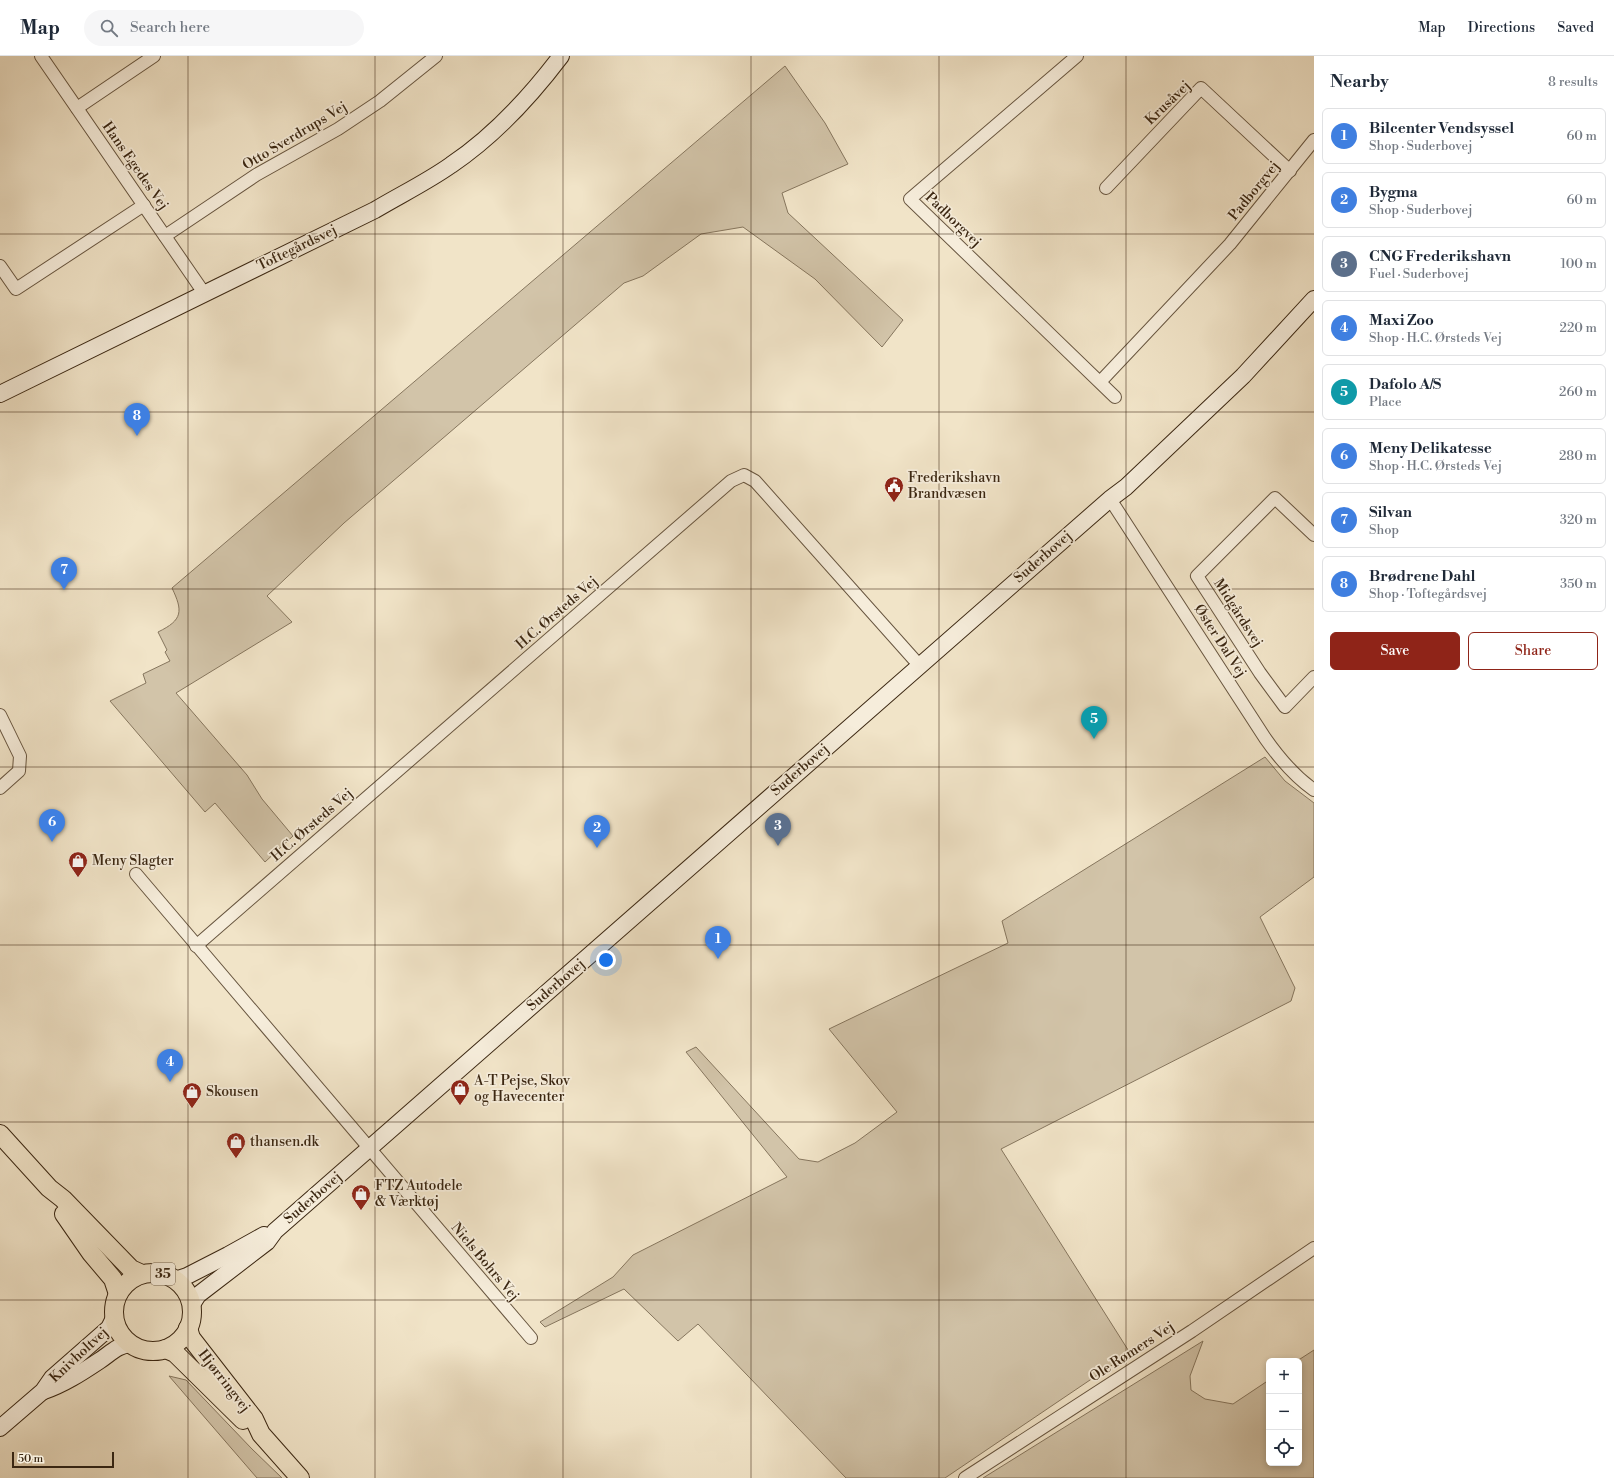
<!DOCTYPE html>
<html lang="en">
<head>
<meta charset="utf-8">
<style>
	:root { --surface:#fff; --page:#f6f6f7; --text:#1f2937; --muted:#747a83; --line:#e0e1e3; --accent:#8f2418 }
	body { margin:0; font-family:"Libre Bodoni",serif; background:var(--page); color:var(--text) }
	.controls { position:absolute; right:12px; bottom:12px; display:grid; overflow:hidden; border-radius:6px; box-shadow:0 2px 6px #0003 }
	.controls button { width:36px; height:36px; display:grid; place-items:center; padding:0; border:0; border-bottom:1px solid var(--line); background:var(--surface); color:var(--text); font:20px sans-serif }
	.scale { position:absolute; left:12px; bottom:10px; width:102px; box-sizing:border-box; padding-left:4px; border:2px solid #3b2712; border-top:0; font-size:11px; line-height:14px; white-space:nowrap; color:#3b2712; -webkit-text-stroke:3px #f6eddb; paint-order:stroke }
	.you { position:absolute; left:606px; top:904px; width:14px; height:14px; margin:-10px; border:3px solid #fff; border-radius:50%; background:#1a73e8; box-shadow:0 0 0 6px #1a73e833 }
	.badge { display:grid; place-items:center; width:26px; height:26px; border-radius:50%; background:var(--accent); color:#fff; font-size:13px; font-weight:700 }
	.pin { position:absolute; translate:-50% -33px; filter:drop-shadow(0 1px 2px #0008) }
	.pin::after { content:''; position:absolute; top:21px; width:14px; height:12px; background:inherit; clip-path:polygon(0 0,100% 0,50% 100%) }
	.list { margin:0; padding:0; list-style:none }
	h2 { display:flex; justify-content:space-between; align-items:center; height:52px; margin:0; padding:0 16px; font-size:17px }
	h2 small { font-size:13px; font-weight:400; color:var(--muted) }
	.list li { display:grid; grid-template-columns:26px 1fr auto; gap:12px; align-items:center; box-sizing:border-box; height:56px; margin:0 8px 8px; padding:0 8px; border:1px solid var(--line); border-radius:6px }
	.list b { display:block; font-size:15px; white-space:nowrap }
	.list p { margin:0; font-size:13px; white-space:nowrap; color:var(--muted) }
	.list em { font-size:13px; font-style:normal; color:var(--muted) }
	.actions { display:flex; gap:8px; padding:12px 16px }
	.actions a { flex:1; padding:9px 0; border:1px solid var(--accent); border-radius:6px; text-align:center; font-size:14px; color:var(--accent) }
	.actions .main { background:var(--accent); color:#fff }
	.icon { flex:none; width:22px; height:22px; fill:none; stroke:currentColor; stroke-width:2; stroke-linecap:round; stroke-linejoin:round }
	.map { position:relative; flex:none; width:1314px; height:1422px; overflow:hidden }
	header { display:flex; align-items:center; gap:24px; box-sizing:border-box; height:56px; padding:0 20px; background:var(--surface); border-bottom:1px solid var(--line) }
	header strong { font-size:19px }
	nav { display:flex; gap:22px; margin-inline-start:auto; font-size:14px }
	.search { width:280px; height:36px; background:var(--page); display:flex; align-items:center; gap:10px; box-sizing:border-box; padding:0 14px; border-radius:22px; color:var(--muted); font-size:15px }
	main { display:flex }
	aside { flex:1; background:var(--surface) }
	.map>svg:first-child { display:block }
	.green { fill:#d2c4a9; stroke:#86765e }
	.lines { fill:none; stroke-linecap:round; stroke-linejoin:round }
	.street-casing { stroke:#685640; stroke-width:14 }
	.secondary-casing { stroke:#3b2712; stroke-width:18 }
	.primary-casing { stroke:#3b2712; stroke-width:20 }
	.street { stroke:#f6eddb; stroke-width:12 }
	.secondary { stroke:#f6eddb; stroke-width:16 }
	.primary { stroke:#f1e4c8; stroke-width:18 }
	.grid { fill:none; stroke:#3b2712; stroke-width:1; stroke-opacity:0.55 }
	.labels { text-anchor:middle; dominant-baseline:central; stroke-width:3.5; stroke-linejoin:round; paint-order:stroke }
	.shield { fill:#f6eddb; stroke:#73624e; stroke-width:1 }
	.shield-label { font-size:13px; font-weight:bold; fill:#3b2712 }
	.street-label { font-size:14px; fill:#3b2712; stroke:#f6eddb }
	.poi-label { font-size:14px; fill:#3b2712; stroke:#f6eddb; text-anchor:start }
</style>
</head>
<body>
<header>
<strong>Map</strong>
<div class="search"><svg class="icon" aria-label="search" viewBox="0 0 24 24"><circle cx="10" cy="10" r="6"/><path d="M15 15l6 6"/></svg>Search here</div>
<nav><a>Map</a><a>Directions</a><a>Saved</a></nav>
</header>
<main>
<div class="map">
<svg width="1314" height="1422" viewBox="0 0 1314 1422">
	<rect width="100%" height="100%" fill="#f1e4c8"/>
	<filter id="stains"><feTurbulence type="fractalNoise" baseFrequency=".005" numOctaves="4"/><feColorMatrix values="0 0 0 0 .2 0 0 0 0 .09 0 0 0 0 .02 0 0 0 .5 -.17"/></filter>
	<radialGradient id="worn" r=".72"><stop offset=".6" stop-color="#630" stop-opacity="0"/><stop offset="1" stop-color="#630" stop-opacity=".3"/></radialGradient>
	<g class="green">
		<path d="M785,10L825,67L848,108L782,137L788,157L903,264L882,291L815,223L743,171L701,178L643,220L624,227L344,467L267,540L292,566L176,637L247,719L262,743L293,780L265,806L215,747L205,756L110,645L146,627L143,618L170,605L165,596L167,594L158,576C183,564 183,555 172,532Z"/>
		<path d="M1265,701L1285,725L1314,747V821L1260,861L1295,932L1291,945L1001,1093L1130,1297L945,1422H846L698,1268L678,1285L624,1233L545,1271L540,1266L613,1221L633,1199L787,1121L686,996L696,991L799,1103L818,1106L855,1087L897,1056L829,973L1008,887L1002,865Z"/>
		<path d="M1203,1285L1190,1320L1191,1334L1205,1343L1233,1348L1269,1324V1407H1299V1305H1297L1314,1294V1422H983Z"/>
		<path d="M169,1320L186,1324L252,1393L282,1422H257Z"/>
	</g>
	<g class="lines">
		<defs>
			<g id="street">
				<path d="M41,0L204,237"/>
				<path d="M1077,0L910,143L1115,341"/>
				<path d="M77,52L154,0"/>
				<path d="M1106,132L1201,32L1290,115"/>
				<path d="M165,180L256,119L338,73L380,45L436,0"/>
				<path d="M0,210L16,233L144,149"/>
				<path d="M1101,325L1230,188L1314,84"/>
				<path d="M1110,443L1265,682C1279,702 1294,720 1314,734"/>
				<path d="M1314,479L1275,442L1197,520L1260,617L1285,651L1314,621"/>
				<path d="M0,659L20,700L19,715L0,732"/>
				<path d="M136,818L531,1282"/>
				<path d="M196,890L731,425L744,419L755,425L919,609"/>
				<path d="M965,1422L1192,1275L1314,1192"/>
			</g>
			<g id="secondary">
				<path d="M0,338L375,154C400,139 427,126 451,109C494,80 530,41 561,0"/>
				<path d="M175,1224L187,1220L228,1199L264,1179"/>
				<path d="M191,1250L198,1239L267,1186L275,1175L1110,443L1126,431L1243,320L1314,243"/>
				<path d="M44,1335C64,1328 81,1317 99,1305C110,1298 117,1289 131,1288"/>
				<path d="M0,1372L43,1335L52,1322L109,1272L114,1262"/>
			</g>
			<g id="primary">
				<path d="M0,1078L49,1132L63,1143L131,1213L142,1218"/>
				<path d="M64,1158L91,1197L113,1223L118,1238"/>
				<circle cx="153" cy="1256" r="39"/>
				<path d="M188,1272L191,1282L254,1363L261,1378L300,1422"/>
				<path d="M166,1293L175,1297L243,1364"/>
			</g>
		</defs>
		<use href="#street" class="street-casing"/>
		<use href="#secondary" class="secondary-casing"/>
		<use href="#primary" class="primary-casing"/>
		<use href="#street" class="street"/>
		<use href="#secondary" class="secondary"/>
		<use href="#primary" class="primary"/>
	</g>
	<path class="grid" d="M188,0V1422M375,0V1422M563,0V1422M751,0V1422M939,0V1422M1126,0V1422M0,178H1314M0,356H1314M0,533H1314M0,711H1314M0,889H1314M0,1066H1314M0,1244H1314"/>
	<defs>
		<symbol id="civic-pin" viewBox="-11 -11 22 30"><path d="M0 17L-7.5 6A9.5 9.5 0 1 1 7.5 6Z" fill="#8f2418" stroke="#f6eddb"/><path d="M-.6-6.5H3V-4.5H.6V-3L4-1V1h2V6H-6V1h2V-1L-.6-3ZM-1.2 2.5V6h2.4V2.5Z" fill="#fff"/></symbol>
		<symbol id="shop-pin" viewBox="-11 -11 22 30"><path d="M0 17L-7.5 6A9.5 9.5 0 1 1 7.5 6Z" fill="#8f2418" stroke="#f6eddb"/><path d="M-5-2.5h2.3a2.7 3.5 0 0 1 5.4 0H5L5.5 6h-11ZM-1.5-2.5h3a1.5 2.3 0 0 0-3 0Z" fill="#fff"/></symbol>
	</defs>
	<g fill-rule="evenodd">
		<use href="#civic-pin" x="883" y="419" width="22" height="30"/>
		<use href="#shop-pin" x="67" y="794" width="22" height="30"/>
		<use href="#shop-pin" x="449" y="1022" width="22" height="30"/>
		<use href="#shop-pin" x="181" y="1025" width="22" height="30"/>
		<use href="#shop-pin" x="225" y="1075" width="22" height="30"/>
		<use href="#shop-pin" x="350" y="1127" width="22" height="30"/>
	</g>
	<g class="labels">
		<rect class="shield" x="151" y="1207" width="24" height="22" rx="3"/>
		<g class="shield-label">
			<text x="163" y="1218">35</text>
		</g>
		<g class="street-label">
			<text transform="translate(1168 47) rotate(-44)">Krusåvej</text>
			<text transform="translate(295 80) rotate(-31)">Otto Sverdrups Vej</text>
			<text transform="translate(135 110) rotate(55)">Hans Egedes Vej</text>
			<text transform="translate(1254 135) rotate(-51)">Padborgvej</text>
			<text transform="translate(953 164) rotate(44)">Padborgvej</text>
			<text transform="translate(297 192) rotate(-26)">Toftegårdsvej</text>
			<text transform="translate(1043 501) rotate(-41)">Suderbovej</text>
			<text transform="translate(557 557) rotate(-41)">H.C. Ørsteds Vej</text>
			<text transform="translate(1238 557) rotate(57)">Midgårdsvej</text>
			<text transform="translate(1220 585) rotate(57)">Øster Dal Vej</text>
			<text transform="translate(800 714) rotate(-41)">Suderbovej</text>
			<text transform="translate(312 769) rotate(-41)">H.C. Ørsteds Vej</text>
			<text transform="translate(556 929) rotate(-41)">Suderbovej</text>
			<text transform="translate(313 1142) rotate(-41)">Suderbovej</text>
			<text transform="translate(485 1206) rotate(50)">Niels Bohrs Vej</text>
			<text transform="translate(1132 1296) rotate(-33)">Ole Rømers Vej</text>
			<text transform="translate(79 1299) rotate(-43)">Knivholtvej</text>
			<text transform="translate(224 1325) rotate(52)">Hjørringvej</text>
		</g>
		<g class="poi-label">
			<text x="908" y="422">Frederikshavn<tspan x="908" dy="16">Brandvæsen</tspan></text>
			<text x="92" y="805">Meny Slagter</text>
			<text x="474" y="1025">A-T Pejse, Skov<tspan x="474" dy="16">og Havecenter</tspan></text>
			<text x="206" y="1036">Skousen</text>
			<text x="250" y="1086">thansen.dk</text>
			<text x="375" y="1130">FTZ Autodele<tspan x="375" dy="16">&amp; Værktøj</tspan></text>
		</g>
	</g>
	<rect width="100%" height="100%" filter="url(#stains)"/>
	<rect width="100%" height="100%" fill="url(#worn)"/>
</svg>
<div class="controls">
<button>+</button>
<button>−</button>
<button><svg class="icon" aria-label="locate" viewBox="0 0 24 24"><circle cx="12" cy="12" r="6"/><path d="M12 2v4M12 18v4M2 12h4M18 12h4"/></svg></button>
</div>
<div class="scale">50 m</div>
<div class="you"></div>
<div class="pin badge" style="left:718px;top:903px;background:#3f7fe0">1</div>
<div class="pin badge" style="left:597px;top:792px;background:#3f7fe0">2</div>
<div class="pin badge" style="left:778px;top:790px;background:#5c6f8a">3</div>
<div class="pin badge" style="left:170px;top:1026px;background:#3f7fe0">4</div>
<div class="pin badge" style="left:1094px;top:683px;background:#0f9aa8">5</div>
<div class="pin badge" style="left:52px;top:786px;background:#3f7fe0">6</div>
<div class="pin badge" style="left:64px;top:534px;background:#3f7fe0">7</div>
<div class="pin badge" style="left:137px;top:380px;background:#3f7fe0">8</div>
</div>
<aside>
<h2>Nearby<small>8 results</small></h2>
<ul class="list">
<li><span class="badge" style="background:#3f7fe0">1</span><div><b>Bilcenter Vendsyssel</b><p>Shop · Suderbovej</p></div><em>60 m</em></li>
<li><span class="badge" style="background:#3f7fe0">2</span><div><b>Bygma</b><p>Shop · Suderbovej</p></div><em>60 m</em></li>
<li><span class="badge" style="background:#5c6f8a">3</span><div><b>CNG Frederikshavn</b><p>Fuel · Suderbovej</p></div><em>100 m</em></li>
<li><span class="badge" style="background:#3f7fe0">4</span><div><b>Maxi Zoo</b><p>Shop · H.C. Ørsteds Vej</p></div><em>220 m</em></li>
<li><span class="badge" style="background:#0f9aa8">5</span><div><b>Dafolo A/S</b><p>Place</p></div><em>260 m</em></li>
<li><span class="badge" style="background:#3f7fe0">6</span><div><b>Meny Delikatesse</b><p>Shop · H.C. Ørsteds Vej</p></div><em>280 m</em></li>
<li><span class="badge" style="background:#3f7fe0">7</span><div><b>Silvan</b><p>Shop</p></div><em>320 m</em></li>
<li><span class="badge" style="background:#3f7fe0">8</span><div><b>Brødrene Dahl</b><p>Shop · Toftegårdsvej</p></div><em>350 m</em></li>
</ul>
<div class="actions"><a class="main">Save</a><a>Share</a></div>
</aside>
</main>
</body>
</html>
